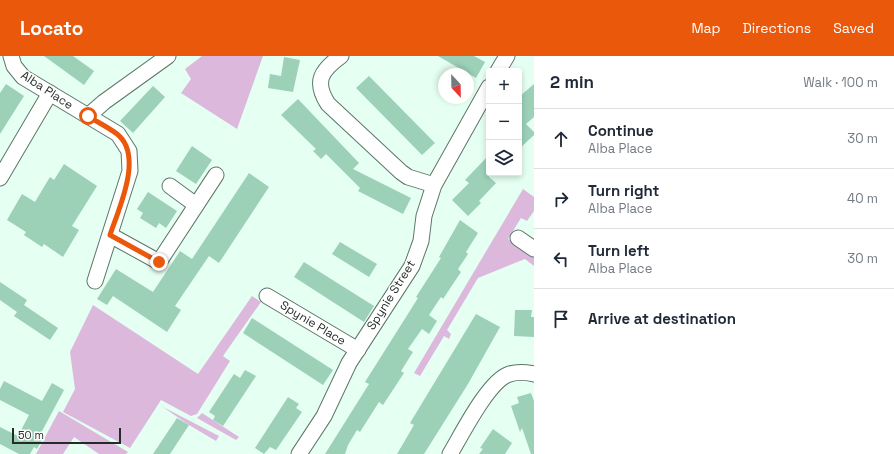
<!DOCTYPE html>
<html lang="en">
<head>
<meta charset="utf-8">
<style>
	:root { --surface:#fff; --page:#f2f2f3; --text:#1f2937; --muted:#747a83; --line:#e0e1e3; --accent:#ea580c }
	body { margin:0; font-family:"Space Grotesk",sans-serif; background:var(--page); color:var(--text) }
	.controls { position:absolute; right:12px; top:12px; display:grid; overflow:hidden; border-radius:4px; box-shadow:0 2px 6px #0003 }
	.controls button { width:36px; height:36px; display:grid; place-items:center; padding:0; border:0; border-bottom:1px solid var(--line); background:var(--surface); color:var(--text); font:20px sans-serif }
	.compass { position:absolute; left:438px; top:12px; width:36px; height:36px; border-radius:50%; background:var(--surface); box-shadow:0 2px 6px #0003; rotate:158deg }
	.scale { position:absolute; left:12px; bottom:10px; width:109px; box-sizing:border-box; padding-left:4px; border:2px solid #232d28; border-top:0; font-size:11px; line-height:14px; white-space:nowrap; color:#232d28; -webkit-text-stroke:3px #fff; paint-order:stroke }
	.stop { position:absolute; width:12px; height:12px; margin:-9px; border:3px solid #ea580c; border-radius:50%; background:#fff }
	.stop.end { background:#ea580c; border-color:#fff; box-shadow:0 1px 4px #0008 }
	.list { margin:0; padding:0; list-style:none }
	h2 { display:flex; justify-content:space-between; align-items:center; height:52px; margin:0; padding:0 16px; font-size:17px }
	h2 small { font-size:13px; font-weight:400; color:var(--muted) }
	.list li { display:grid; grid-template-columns:26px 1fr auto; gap:12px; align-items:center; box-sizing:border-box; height:60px; padding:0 16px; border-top:1px solid var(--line) }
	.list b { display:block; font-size:15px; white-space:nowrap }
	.list p { margin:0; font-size:13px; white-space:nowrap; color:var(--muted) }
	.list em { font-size:13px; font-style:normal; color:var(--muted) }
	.icon { flex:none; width:22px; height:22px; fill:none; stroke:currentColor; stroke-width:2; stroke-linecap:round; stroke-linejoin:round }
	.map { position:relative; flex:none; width:534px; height:398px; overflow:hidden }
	header { display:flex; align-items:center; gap:24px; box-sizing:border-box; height:56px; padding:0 20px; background:var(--accent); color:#fff }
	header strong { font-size:19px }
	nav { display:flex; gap:22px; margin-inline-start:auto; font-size:14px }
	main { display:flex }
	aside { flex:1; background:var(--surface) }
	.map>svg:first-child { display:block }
	.green { fill:#dcb8dd }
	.building { fill:#9cd1b8 }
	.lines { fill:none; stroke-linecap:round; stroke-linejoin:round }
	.minor-casing { stroke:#5f756a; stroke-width:17 }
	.minor { stroke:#fff; stroke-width:15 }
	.route { stroke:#ea580c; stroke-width:5 }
	.labels { text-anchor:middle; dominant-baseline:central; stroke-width:3; stroke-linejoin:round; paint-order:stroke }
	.street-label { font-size:12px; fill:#232d28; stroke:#fff }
</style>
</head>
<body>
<header>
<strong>Locato</strong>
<nav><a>Map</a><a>Directions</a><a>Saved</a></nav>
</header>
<main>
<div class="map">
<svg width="534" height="398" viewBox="0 0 534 398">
	<rect width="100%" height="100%" fill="#e5fff2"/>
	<g class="green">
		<path d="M202,0H263L237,73L181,37L191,23L185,13Z"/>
		<path d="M523,133L534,141V155L527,165L521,162L508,183L534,201V210L525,203L478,222L447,274L451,278L449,283L444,280L420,320L414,317Z"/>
		<path d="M252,240L261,246L223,300L230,305L197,358L191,360L161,344L130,392L63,356L75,333L70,296L93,249L198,318Z"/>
		<path d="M163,351L219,380L216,385L189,369Z"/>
		<path d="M59,355L128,396L126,398H99L74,381L63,398H36Z"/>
		<path d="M202,357L239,381L236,384L197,362Z"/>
	</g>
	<g class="building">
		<path d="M44,0H73L94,15L84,29Z"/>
		<path d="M438,0H474L485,6L476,22Z"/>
		<path d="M284,1L300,4L293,36L268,32L270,18L281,20Z"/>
		<path d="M369,20L435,87L422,99L356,32Z"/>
		<path d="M6,28L24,40L0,78V37Z"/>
		<path d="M534,28V61L526,68L534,76V79L519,93V41Z"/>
		<path d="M153,30L165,41L133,77L120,65Z"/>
		<path d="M298,43L359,107L353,113L411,142L403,158L358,135L360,132L326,98L321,103L313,95L316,93L281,59Z"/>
		<path d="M192,90L212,104L196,128L176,115Z"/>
		<path d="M489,99V121L496,127L479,145L481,147L468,160L452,144L469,127L465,124Z"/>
		<path d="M64,108L97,130L72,170L79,174L63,201L44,188L42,191L24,179L26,176L7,164L22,138L35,146L50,121L54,124Z"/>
		<path d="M249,117L269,131L219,207L209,200L175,250L181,254L167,276L113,240L107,249L97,243L116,213L153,236L180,195L192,203Z"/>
		<path d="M148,136L177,155L166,172L159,167L156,172L140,162L143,157L137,153Z"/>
		<path d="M460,164L478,177L466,196L468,198L458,213L461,216L443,243L441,241L429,259L437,265L429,278L422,273L408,293L413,296L401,315L404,317L383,349L379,346L360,376L357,374L348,389L345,398H325L369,328L365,326L418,242L416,241L441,202L439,201Z"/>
		<path d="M340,186L377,208L369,221L332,198Z"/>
		<path d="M304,206L374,250L364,266L294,221Z"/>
		<path d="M0,226L27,244L24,249L58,272L50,284L14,260L17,256L0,244Z"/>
		<path d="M515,254H532L531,261H534V281L514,280Z"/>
		<path d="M476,258L500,271L468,328L424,398H397L414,369L410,367Z"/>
		<path d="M252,262L333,314L323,329L243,277Z"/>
		<path d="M245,314L256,320L223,370L213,364L215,360L209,356L234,318L240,322Z"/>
		<path d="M4,325L42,345L52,327L64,334L41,377L45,379L37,393L34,391L30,398H19L0,388V371L18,380L29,359L0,344V333Z"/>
		<path d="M531,337L534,345V398H531L522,372L520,376L511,350L519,347L517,341Z"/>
		<path d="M288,341L299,348L296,352L302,356L276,394L270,391L264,398L255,392Z"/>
		<path d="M177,362L189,369L170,398H153Z"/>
		<path d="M493,373L512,387L505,398H479L483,393L480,392Z"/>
	</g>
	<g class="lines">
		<defs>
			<g id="minor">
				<path d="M11,0L14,10L23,21L118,78L129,95L130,115L95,225"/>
				<path d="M341,0C322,14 313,25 328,48L401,116L408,121L434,129"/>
				<path d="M498,15L507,0"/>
				<path d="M88,60L104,46L168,0"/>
				<path d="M0,122L50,37"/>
				<path d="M170,130L196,149"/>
				<path d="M110,179L159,206L216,119"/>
				<path d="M518,182L534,193"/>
				<path d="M267,240L358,294"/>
				<path d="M299,398L324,360L349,307L412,210L421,185L424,160L434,129L489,31"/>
				<path d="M450,398C462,378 487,328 507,319C516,315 525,316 534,318"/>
			</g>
		</defs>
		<use href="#minor" class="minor-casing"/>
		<use href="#minor" class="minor"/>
	</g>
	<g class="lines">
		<path class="route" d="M88,60C97,66 108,71 117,78C144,99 119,152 110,179L159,206"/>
	</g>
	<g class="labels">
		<g class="street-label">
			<text transform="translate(47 34) rotate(33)">Alba Place</text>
			<text transform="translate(391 239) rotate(-58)">Spynie Street</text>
			<text transform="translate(313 267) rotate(31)">Spynie Place</text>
		</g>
	</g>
</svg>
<div class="controls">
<button>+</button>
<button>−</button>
<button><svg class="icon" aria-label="layers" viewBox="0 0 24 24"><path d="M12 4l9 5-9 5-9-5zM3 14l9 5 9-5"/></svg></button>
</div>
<svg class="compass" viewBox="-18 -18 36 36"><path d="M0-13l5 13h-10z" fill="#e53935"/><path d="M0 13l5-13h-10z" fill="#747a83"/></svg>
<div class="scale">50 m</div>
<div class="stop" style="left:88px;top:60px"></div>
<div class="stop end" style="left:159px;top:206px"></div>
</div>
<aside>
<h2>2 min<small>Walk · 100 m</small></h2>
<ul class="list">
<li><svg class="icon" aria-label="ahead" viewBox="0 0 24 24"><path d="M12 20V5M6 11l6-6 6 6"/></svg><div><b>Continue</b><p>Alba Place</p></div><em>30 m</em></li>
<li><svg class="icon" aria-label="right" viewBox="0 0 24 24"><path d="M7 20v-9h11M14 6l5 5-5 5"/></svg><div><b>Turn right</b><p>Alba Place</p></div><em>40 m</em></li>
<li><svg class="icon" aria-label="left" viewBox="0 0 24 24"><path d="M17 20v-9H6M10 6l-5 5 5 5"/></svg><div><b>Turn left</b><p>Alba Place</p></div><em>30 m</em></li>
<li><svg class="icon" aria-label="arrive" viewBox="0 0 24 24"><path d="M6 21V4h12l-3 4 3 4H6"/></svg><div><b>Arrive at destination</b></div></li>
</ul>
</aside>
</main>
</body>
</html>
